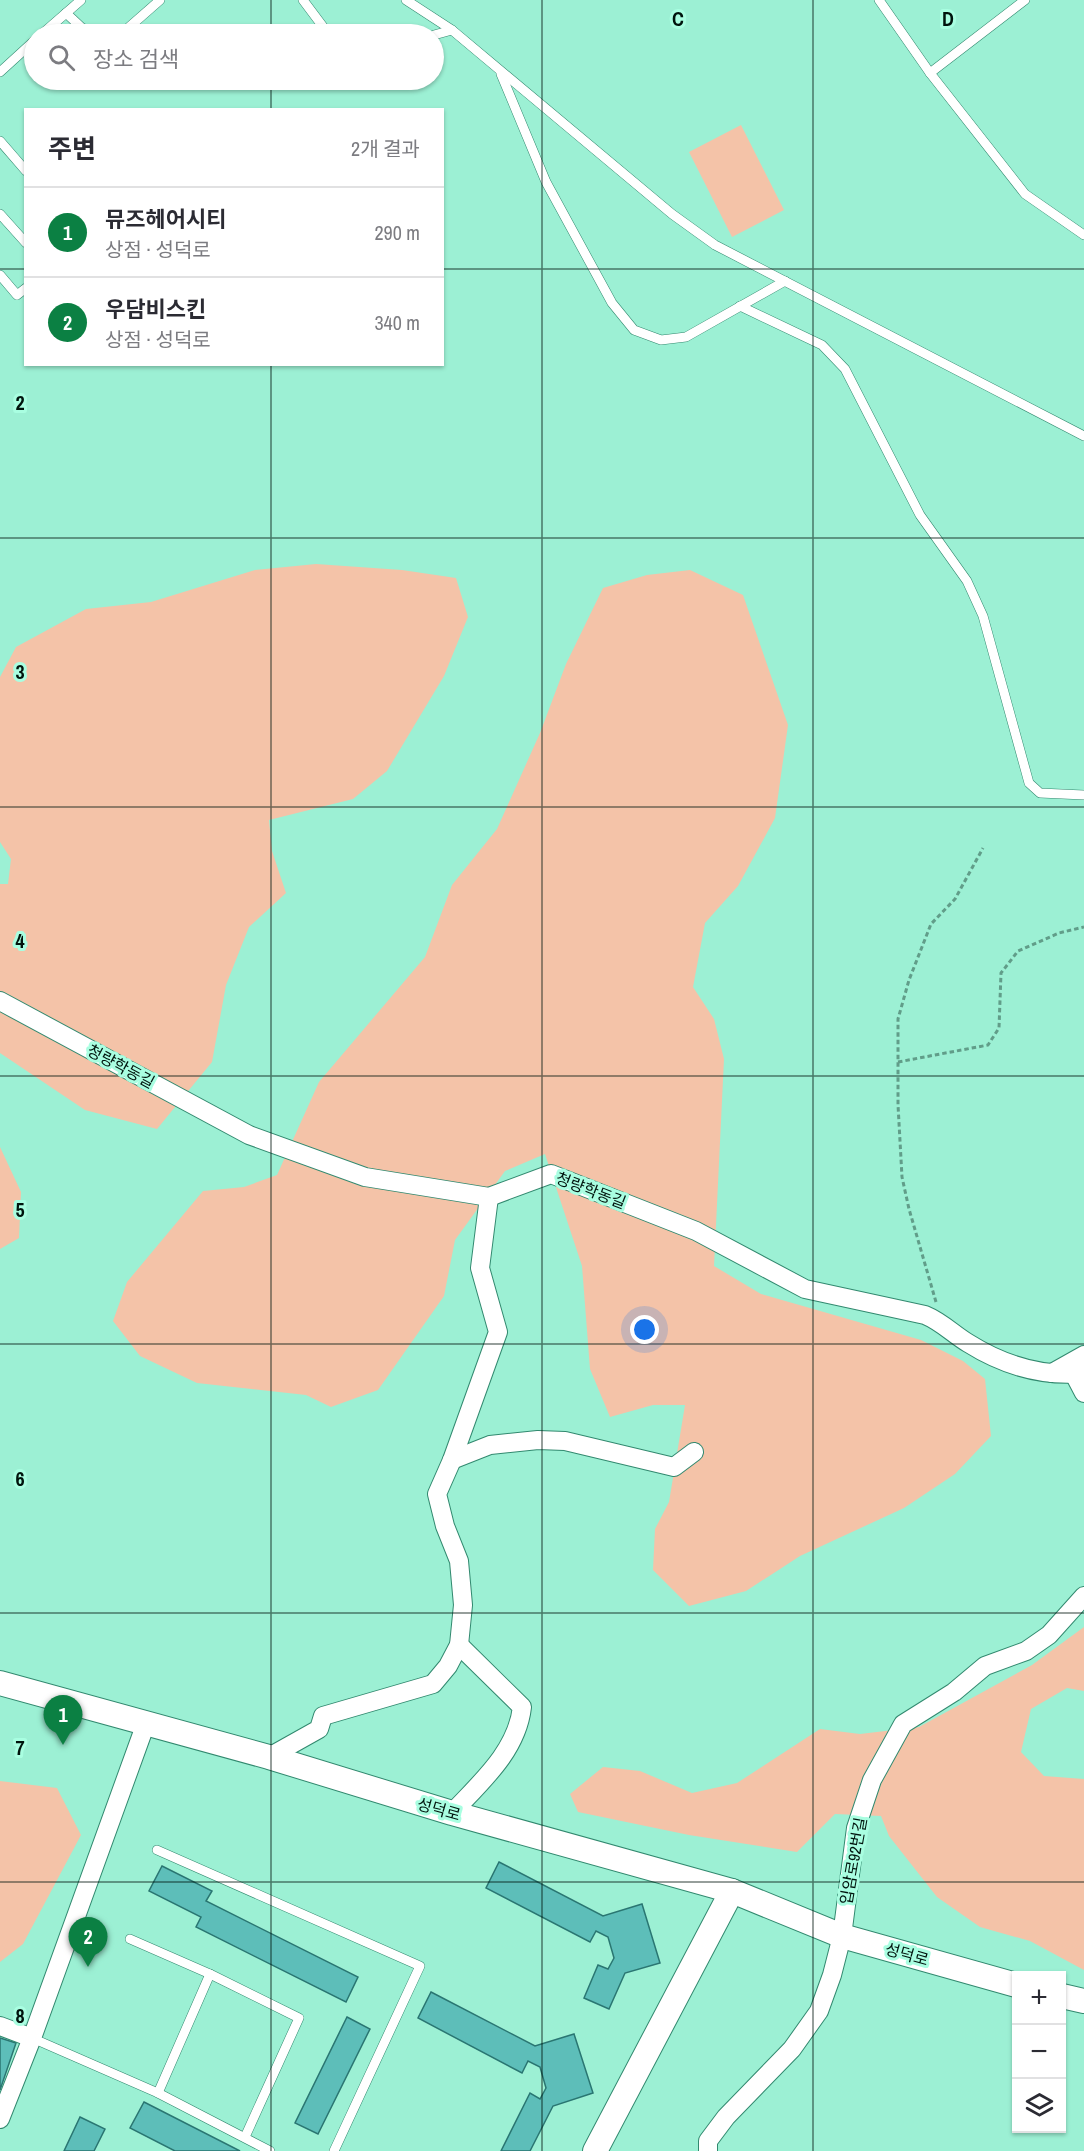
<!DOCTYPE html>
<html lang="ko">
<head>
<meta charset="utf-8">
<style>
	:root { --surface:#fff; --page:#f7f7f7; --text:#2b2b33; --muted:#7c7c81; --line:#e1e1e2; --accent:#0b8043 }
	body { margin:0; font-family:"Archivo Narrow","Noto Sans KR",sans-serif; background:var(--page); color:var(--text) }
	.controls { position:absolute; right:18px; bottom:18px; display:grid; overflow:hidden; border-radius:0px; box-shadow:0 2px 4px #0004 }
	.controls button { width:54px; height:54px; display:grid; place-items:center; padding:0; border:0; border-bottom:2px solid var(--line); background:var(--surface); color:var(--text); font:30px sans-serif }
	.you { position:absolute; left:645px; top:1330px; width:21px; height:21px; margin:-15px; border:4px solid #fff; border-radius:50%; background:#1a73e8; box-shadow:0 0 0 9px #1a73e833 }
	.badge { display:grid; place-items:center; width:39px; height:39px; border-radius:50%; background:var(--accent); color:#fff; font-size:20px; font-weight:700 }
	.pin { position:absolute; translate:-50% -50px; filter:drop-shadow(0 2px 3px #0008) }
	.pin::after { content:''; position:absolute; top:32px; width:21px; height:18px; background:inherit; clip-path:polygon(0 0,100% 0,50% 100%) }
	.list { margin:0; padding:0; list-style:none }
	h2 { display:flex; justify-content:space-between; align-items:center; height:78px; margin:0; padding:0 24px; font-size:26px }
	h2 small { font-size:20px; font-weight:400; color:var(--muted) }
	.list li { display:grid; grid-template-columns:39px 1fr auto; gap:18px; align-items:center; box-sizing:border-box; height:90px; padding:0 24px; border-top:2px solid var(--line) }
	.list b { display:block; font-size:22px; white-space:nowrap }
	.list p { margin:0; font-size:20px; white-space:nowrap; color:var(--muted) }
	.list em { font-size:20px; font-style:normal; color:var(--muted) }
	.icon { flex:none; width:33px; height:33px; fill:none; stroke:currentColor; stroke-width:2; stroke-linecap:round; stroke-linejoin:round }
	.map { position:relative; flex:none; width:1084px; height:2151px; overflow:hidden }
	.search { position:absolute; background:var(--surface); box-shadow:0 2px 4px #0004; left:24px; top:24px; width:420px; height:66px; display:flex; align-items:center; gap:15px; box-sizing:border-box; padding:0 21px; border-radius:33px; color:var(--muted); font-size:22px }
	.panel { position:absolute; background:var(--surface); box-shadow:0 2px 4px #0004; left:24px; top:108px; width:420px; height:258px; border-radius:0px }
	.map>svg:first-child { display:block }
	.green { fill:#f4c3a8 }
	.building { fill:#5dbeb9; stroke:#2a7672; stroke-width:1.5 }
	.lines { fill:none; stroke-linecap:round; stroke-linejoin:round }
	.service-casing { stroke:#32896f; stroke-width:10 }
	.minor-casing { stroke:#32896f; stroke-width:20 }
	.tertiary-casing { stroke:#32896f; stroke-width:26 }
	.path { stroke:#619d89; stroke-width:3; stroke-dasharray:4.5 3; stroke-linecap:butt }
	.service { stroke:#fff; stroke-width:9 }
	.minor { stroke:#fff; stroke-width:18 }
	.tertiary { stroke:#fff; stroke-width:24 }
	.grid { fill:none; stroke:#00140d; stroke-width:1.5; stroke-opacity:0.55 }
	.labels { text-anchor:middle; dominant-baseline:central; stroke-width:6; stroke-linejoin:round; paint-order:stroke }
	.street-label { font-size:16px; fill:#00140d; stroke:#a9fee1 }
	.grid-label { font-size:20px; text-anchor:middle; font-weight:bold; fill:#00140d; stroke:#a9fee1; stroke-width:6; stroke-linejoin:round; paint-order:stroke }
</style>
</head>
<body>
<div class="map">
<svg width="1084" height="2151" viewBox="0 0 1084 2151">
	<rect width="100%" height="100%" fill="#9cf0d4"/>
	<g class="green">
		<path d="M741,125L784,210L732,237L689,152Z"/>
		<path d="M316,564L402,570L456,578L468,617L444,676L387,771L353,799L269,820L272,851L286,893L249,927L226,985L212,1062L157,1129L85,1110L0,1053V884H8L11,859L0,842V677L16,647L86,609L151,602L255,570Z"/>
		<path d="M690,570L743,595L788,725L775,818L738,886L705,923L693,987L714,1019L724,1059L714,1266L761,1294L921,1340L963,1361L985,1379L991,1436L955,1474L904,1508L800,1556L746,1591L689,1606L653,1570L655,1529L669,1502L685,1405H653L610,1417L590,1369L582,1266L545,1154L505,1171L455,1240L444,1296L378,1390L331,1407L306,1395L197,1383L140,1356L113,1321L127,1282L203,1191L244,1187L277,1175L319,1082L425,957L452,885L497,829L540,733L566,664L603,588L647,575Z"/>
		<path d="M0,1147L21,1192L19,1238L0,1249Z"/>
		<path d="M1084,1627V1691L1067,1688L1031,1709L1021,1752L1044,1776L1084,1779V1970L1030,1941L980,1927L937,1897L889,1836L881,1816L835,1814L797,1852L689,1835L578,1812L570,1794L603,1767L640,1771L692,1793L737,1783L820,1729L860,1734L919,1727L1032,1665Z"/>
		<path d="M0,1781L57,1788L81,1835L23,1944L0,1962Z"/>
	</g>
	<g class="building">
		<path d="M499,1862L603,1916L642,1904L660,1963L625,1973L609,2009L584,1998L598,1965L608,1969L614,1958L608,1937L596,1931L590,1942L486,1888Z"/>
		<path d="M162,1866L212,1891L206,1901L358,1977L346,2002L196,1927L201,1917L149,1891Z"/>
		<path d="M431,1992L535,2046L574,2034L593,2093L553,2106L530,2151H501L530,2093L540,2099L546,2088L540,2067L528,2061L522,2073L418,2018Z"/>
		<path d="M347,2017L370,2029L318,2134L295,2123Z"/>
		<path d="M0,2038L16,2043L0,2090Z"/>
		<path d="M144,2102L240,2151H175L130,2128Z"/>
		<path d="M80,2117L105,2129L94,2151H64Z"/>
	</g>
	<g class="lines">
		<defs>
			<g id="service">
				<path d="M303,0L327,32L332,34"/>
				<path d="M406,0L452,30L672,214L715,245L1084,436"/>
				<path d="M879,0L930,73L1025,0"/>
				<path d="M66,13L82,28L98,33L127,29L160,0"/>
				<path d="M42,34L81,0"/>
				<path d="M434,35L452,30"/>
				<path d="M0,72L34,41"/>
				<path d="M930,73L1025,194L1084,235"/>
				<path d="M501,74L546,182L612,303L634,330L661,340L686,337L785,281"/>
				<path d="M0,141L26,171"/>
				<path d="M0,214L26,243"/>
				<path d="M0,275L17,295L26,288"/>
				<path d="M740,306L822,345L845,369L920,515L967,581L983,616L1029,783L1040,793L1084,795"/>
				<path d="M157,1850L420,1966L334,2151"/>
				<path d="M130,1939L210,1974L299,2018L245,2137"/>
				<path d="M32,2038L158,2093L270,2151"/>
				<path d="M158,2093L210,1974"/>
			</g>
			<g id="minor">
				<path d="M0,1001L249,1135L365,1177L489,1197L551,1174L696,1231L805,1289L925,1315C942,1322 953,1334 968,1343C1003,1365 1043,1377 1084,1373"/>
				<path d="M1052,1373L1084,1355"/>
				<path d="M1074,1374L1084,1393"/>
				<path d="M452,1460L490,1445L538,1440L565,1441L674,1467L694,1452"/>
				<path d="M269,1757L319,1729L323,1716L433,1684L448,1666L459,1645L463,1605L459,1561L445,1526L437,1494L452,1460L498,1332L480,1268L489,1197"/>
				<path d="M452,1813C481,1782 517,1751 522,1707L459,1645"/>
				<path d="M0,2026L32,2038"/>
				<path d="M0,2119L32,2038L146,1723"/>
				<path d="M708,2151V2141L726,2117L792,2049L819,2011L832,1975L842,1936L856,1828L872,1780L903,1724L954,1692L985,1666L1026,1651L1049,1635L1084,1596"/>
			</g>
			<g id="tertiary">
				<path d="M0,1683L269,1757L452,1813L732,1891L842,1936L1016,1985"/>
				<path d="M1062,1996L1084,2001"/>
				<path d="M595,2151L732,1891"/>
			</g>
		</defs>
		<use href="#service" class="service-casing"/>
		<use href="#minor" class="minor-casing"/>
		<use href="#tertiary" class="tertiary-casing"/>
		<g class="path">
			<path d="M898,1062L988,1045L999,1028L1001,973L1018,951L1059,933L1084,927"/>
			<path d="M936,1302L909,1209L902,1177L898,1105V1019L909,980L931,924L955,899L983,848"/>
		</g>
		<use href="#service" class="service"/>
		<use href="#minor" class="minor"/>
		<use href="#tertiary" class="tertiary"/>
	</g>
	<path class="grid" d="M271,0V34M542,0V2151M813,0V2151M271,80V110M0,269H26M442,269H1084M271,364V2151M0,538H1084M0,807H1084M0,1076H1084M0,1344H1084M0,1613H1084M0,1882H1084"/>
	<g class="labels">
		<g class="street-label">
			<text transform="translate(121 1066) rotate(28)">청량학동길</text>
			<text transform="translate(591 1190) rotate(21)">청량학동길</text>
			<text transform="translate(439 1809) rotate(16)">성덕로</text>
			<text transform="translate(853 1861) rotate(-80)">입암로92번길</text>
			<text transform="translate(907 1954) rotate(16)">성덕로</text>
		</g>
	</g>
	<g class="grid-label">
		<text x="678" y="26">C</text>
		<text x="948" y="26">D</text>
		<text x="20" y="410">2</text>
		<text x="20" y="679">3</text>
		<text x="20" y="948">4</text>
		<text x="20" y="1217">5</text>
		<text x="20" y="1486">6</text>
		<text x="20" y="1755">7</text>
		<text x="20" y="2023">8</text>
	</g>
</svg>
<div class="controls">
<button>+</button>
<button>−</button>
<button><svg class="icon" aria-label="layers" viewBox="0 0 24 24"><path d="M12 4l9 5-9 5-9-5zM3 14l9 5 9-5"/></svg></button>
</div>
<div class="you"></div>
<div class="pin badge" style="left:63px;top:1745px">1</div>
<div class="pin badge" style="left:88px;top:1967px">2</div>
<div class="search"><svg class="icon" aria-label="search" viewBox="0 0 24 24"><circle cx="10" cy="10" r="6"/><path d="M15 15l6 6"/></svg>장소 검색</div>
<section class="panel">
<h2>주변<small>2개 결과</small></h2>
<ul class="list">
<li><span class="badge">1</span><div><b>뮤즈헤어시티</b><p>상점 · 성덕로</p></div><em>290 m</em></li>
<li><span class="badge">2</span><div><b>우담비스킨</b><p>상점 · 성덕로</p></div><em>340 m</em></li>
</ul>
</section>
</div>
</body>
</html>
